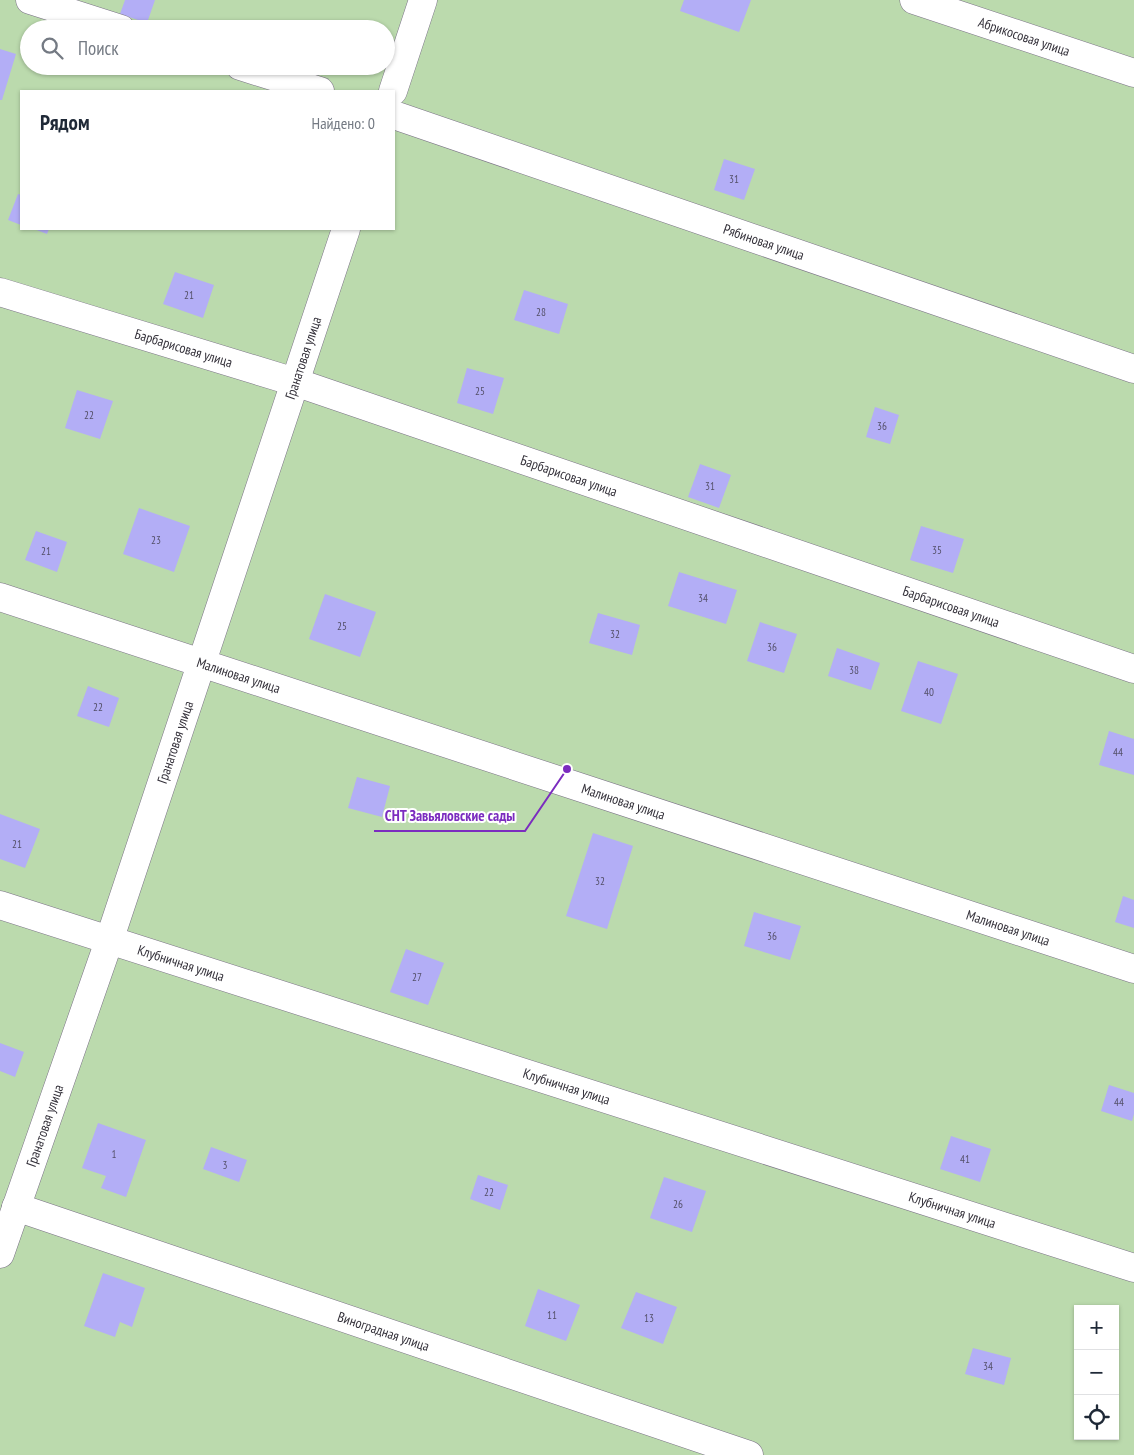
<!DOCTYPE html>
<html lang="ru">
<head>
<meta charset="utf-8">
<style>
	:root { --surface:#fff; --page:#f2f2f3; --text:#1f2937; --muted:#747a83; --line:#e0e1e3 }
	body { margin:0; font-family:"PT Sans Narrow",sans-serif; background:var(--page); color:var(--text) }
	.controls { position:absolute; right:15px; bottom:15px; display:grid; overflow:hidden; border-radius:0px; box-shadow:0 1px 4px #0004 }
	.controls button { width:45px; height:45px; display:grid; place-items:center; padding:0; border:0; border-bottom:1px solid var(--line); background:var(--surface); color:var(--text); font:25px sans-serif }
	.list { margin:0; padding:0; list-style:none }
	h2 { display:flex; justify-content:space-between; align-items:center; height:65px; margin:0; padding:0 20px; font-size:21px }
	h2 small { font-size:16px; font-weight:400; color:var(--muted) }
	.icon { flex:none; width:28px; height:28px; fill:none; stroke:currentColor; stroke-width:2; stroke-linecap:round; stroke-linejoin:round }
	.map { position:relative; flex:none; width:1134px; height:1455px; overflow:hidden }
	.search { position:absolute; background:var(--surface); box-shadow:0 1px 4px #0004; left:20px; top:20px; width:375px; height:55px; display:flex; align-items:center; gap:12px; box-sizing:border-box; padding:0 18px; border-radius:28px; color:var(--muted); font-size:19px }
	.panel { position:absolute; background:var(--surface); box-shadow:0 1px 4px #0004; left:20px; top:90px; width:375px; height:140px; border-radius:0px }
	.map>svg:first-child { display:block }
	.green { fill:#bbdaad; fill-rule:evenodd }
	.building { fill:#b3aef6 }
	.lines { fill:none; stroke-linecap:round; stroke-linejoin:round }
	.street-casing { stroke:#7a7286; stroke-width:29 }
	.street { stroke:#fff; stroke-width:28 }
	.labels { text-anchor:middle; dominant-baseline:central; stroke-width:4; stroke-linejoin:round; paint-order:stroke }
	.number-label { font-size:11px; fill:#545069 }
	.street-label { font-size:14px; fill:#34313a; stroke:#fff }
	.leader { fill:none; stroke:#7b2cbf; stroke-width:2 }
	.callout-dot { fill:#7b2cbf; stroke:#fff; stroke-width:2 }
	.callout-label { font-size:15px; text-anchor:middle; font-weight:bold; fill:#7b2cbf; stroke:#fff; stroke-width:4; stroke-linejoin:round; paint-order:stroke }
</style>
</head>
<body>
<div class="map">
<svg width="1134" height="1455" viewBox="0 0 1134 1455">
	<rect width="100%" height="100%" fill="#e6ddf4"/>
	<path class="green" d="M0,0H1134V1455H0ZM29,29H386V66H29ZM21,91H394V229H21ZM1078,1309H1115V1436H1078Z"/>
	<g class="building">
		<path d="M125,0H155L147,23L120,14Z"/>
		<path d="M684,0H751L739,32L680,11Z"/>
		<path d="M0,49L16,54L2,100H0Z"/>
		<path d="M724,159L755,169L744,200L714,190Z"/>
		<path d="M18,194L21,195V225L8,220Z"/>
		<path d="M34,229H49L47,234Z"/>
		<path d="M175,272L214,285L203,318L163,304Z"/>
		<path d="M524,290L568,304L559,334L514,320Z"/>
		<path d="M467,368L504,378L493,414L457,403Z"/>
		<path d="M77,390L113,401L100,439L65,428Z"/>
		<path d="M875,407L899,415L890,444L866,437Z"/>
		<path d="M700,464L731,475L719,508L688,497Z"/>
		<path d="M139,508L190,526L174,572L123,554Z"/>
		<path d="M921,526L964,539L953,573L910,560Z"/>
		<path d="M36,531L67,542L57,572L25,560Z"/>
		<path d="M679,572L737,590L726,624L668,606Z"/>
		<path d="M325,594L376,612L360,657L309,639Z"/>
		<path d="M598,613L640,625L632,655L589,643Z"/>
		<path d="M760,622L797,634L784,673L747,661Z"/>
		<path d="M837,648L880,663L871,690L828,676Z"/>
		<path d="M918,661L958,674L941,724L901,711Z"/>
		<path d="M88,686L119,698L109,727L77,716Z"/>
		<path d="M1109,731L1134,739V775L1099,765Z"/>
		<path d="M357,777L390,786L382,817L348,808Z"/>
		<path d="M0,814L40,829L25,868L0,859Z"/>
		<path d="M593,833L633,846L607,929L566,916Z"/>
		<path d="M1123,896L1134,900V928L1115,922Z"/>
		<path d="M754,912L801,926L790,960L744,946Z"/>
		<path d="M406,949L444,963L428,1005L390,992Z"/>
		<path d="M0,1043L24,1052L15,1077L0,1071Z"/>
		<path d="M1109,1085L1134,1093V1114L1132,1121L1101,1111Z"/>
		<path d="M98,1123L146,1140L126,1197L101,1188L106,1176L82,1168Z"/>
		<path d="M951,1136L991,1149L980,1182L940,1169Z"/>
		<path d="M211,1147L247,1160L239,1182L203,1169Z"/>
		<path d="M478,1175L508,1185L500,1210L470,1199Z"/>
		<path d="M664,1177L706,1191L692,1232L650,1218Z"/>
		<path d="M103,1273L145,1288L132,1327L120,1322L115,1337L84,1326Z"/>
		<path d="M538,1289L580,1305L566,1341L525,1326Z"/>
		<path d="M636,1292L677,1307L663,1344L621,1328Z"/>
		<path d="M973,1348L1011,1358L1004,1385L965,1374Z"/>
	</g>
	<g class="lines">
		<defs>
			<g id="street">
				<path d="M30,0L121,29"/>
				<path id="s1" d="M914,0L1134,73"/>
				<path d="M240,66L320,91"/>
				<path d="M393,91L423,0"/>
				<path id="s2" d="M394,115L1134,369"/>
				<path id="s3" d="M0,292L295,382L1134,669"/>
				<path id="s4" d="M0,597L1134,969"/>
				<path id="s5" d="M0,905L1134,1268"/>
				<path id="s6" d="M16,1207L749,1455"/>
				<path id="s7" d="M0,1254L109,941L346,229"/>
			</g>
		</defs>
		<use href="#street" class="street-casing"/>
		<use href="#street" class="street"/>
	</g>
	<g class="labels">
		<g class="number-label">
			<text x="734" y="179">31</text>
			<text x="189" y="295">21</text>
			<text x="541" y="312">28</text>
			<text x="480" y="391">25</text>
			<text x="89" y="415">22</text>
			<text x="882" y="426">36</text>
			<text x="710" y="486">31</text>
			<text x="156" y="540">23</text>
			<text x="937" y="550">35</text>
			<text x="46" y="551">21</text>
			<text x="703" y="598">34</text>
			<text x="342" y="626">25</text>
			<text x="615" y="634">32</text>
			<text x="772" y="647">36</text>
			<text x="854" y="670">38</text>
			<text x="929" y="692">40</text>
			<text x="98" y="707">22</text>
			<text x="1118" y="752">44</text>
			<text x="17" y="844">21</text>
			<text x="600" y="881">32</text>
			<text x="772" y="936">36</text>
			<text x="417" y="977">27</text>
			<text x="1119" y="1102">44</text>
			<text x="114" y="1154">1</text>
			<text x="965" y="1159">41</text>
			<text x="225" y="1165">3</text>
			<text x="489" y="1192">22</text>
			<text x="678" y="1204">26</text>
			<text x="552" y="1315">11</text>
			<text x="649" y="1318">13</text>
			<text x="988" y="1366">34</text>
		</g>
		<g class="street-label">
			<text stroke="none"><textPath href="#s1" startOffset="116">Абрикосовая улица</textPath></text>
			<text stroke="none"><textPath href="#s2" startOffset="391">Рябиновая улица</textPath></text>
			<text stroke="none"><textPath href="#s3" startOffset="192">Барбарисовая улица</textPath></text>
			<text stroke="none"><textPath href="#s7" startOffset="946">Гранатовая улица</textPath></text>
			<text stroke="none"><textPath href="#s3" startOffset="598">Барбарисовая улица</textPath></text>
			<text stroke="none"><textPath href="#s3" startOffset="1002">Барбарисовая улица</textPath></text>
			<text stroke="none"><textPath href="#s4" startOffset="251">Малиновая улица</textPath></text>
			<text stroke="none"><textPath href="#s7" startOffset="541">Гранатовая улица</textPath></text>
			<text stroke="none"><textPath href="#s4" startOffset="656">Малиновая улица</textPath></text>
			<text stroke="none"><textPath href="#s4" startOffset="1061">Малиновая улица</textPath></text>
			<text stroke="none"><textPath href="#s5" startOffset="190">Клубничная улица</textPath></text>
			<text stroke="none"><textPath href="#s5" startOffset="595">Клубничная улица</textPath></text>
			<text stroke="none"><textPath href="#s7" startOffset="136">Гранатовая улица</textPath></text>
			<text stroke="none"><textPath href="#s5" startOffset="1000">Клубничная улица</textPath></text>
			<text stroke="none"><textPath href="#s6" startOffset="388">Виноградная улица</textPath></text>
		</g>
	</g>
	<path class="leader" d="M567 769L525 831H374"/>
	<circle class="callout-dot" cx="567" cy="769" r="5"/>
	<g class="callout-label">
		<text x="450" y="821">СНТ Завьяловские сады</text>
	</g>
</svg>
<div class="controls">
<button>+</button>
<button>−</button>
<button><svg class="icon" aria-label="locate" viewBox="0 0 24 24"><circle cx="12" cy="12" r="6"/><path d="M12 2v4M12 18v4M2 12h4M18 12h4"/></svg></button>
</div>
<div class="search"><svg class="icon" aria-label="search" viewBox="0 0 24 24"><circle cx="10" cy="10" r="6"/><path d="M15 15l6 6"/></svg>Поиск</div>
<section class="panel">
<h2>Рядом<small>Найдено: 0</small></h2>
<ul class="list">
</ul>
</section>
</div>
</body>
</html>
